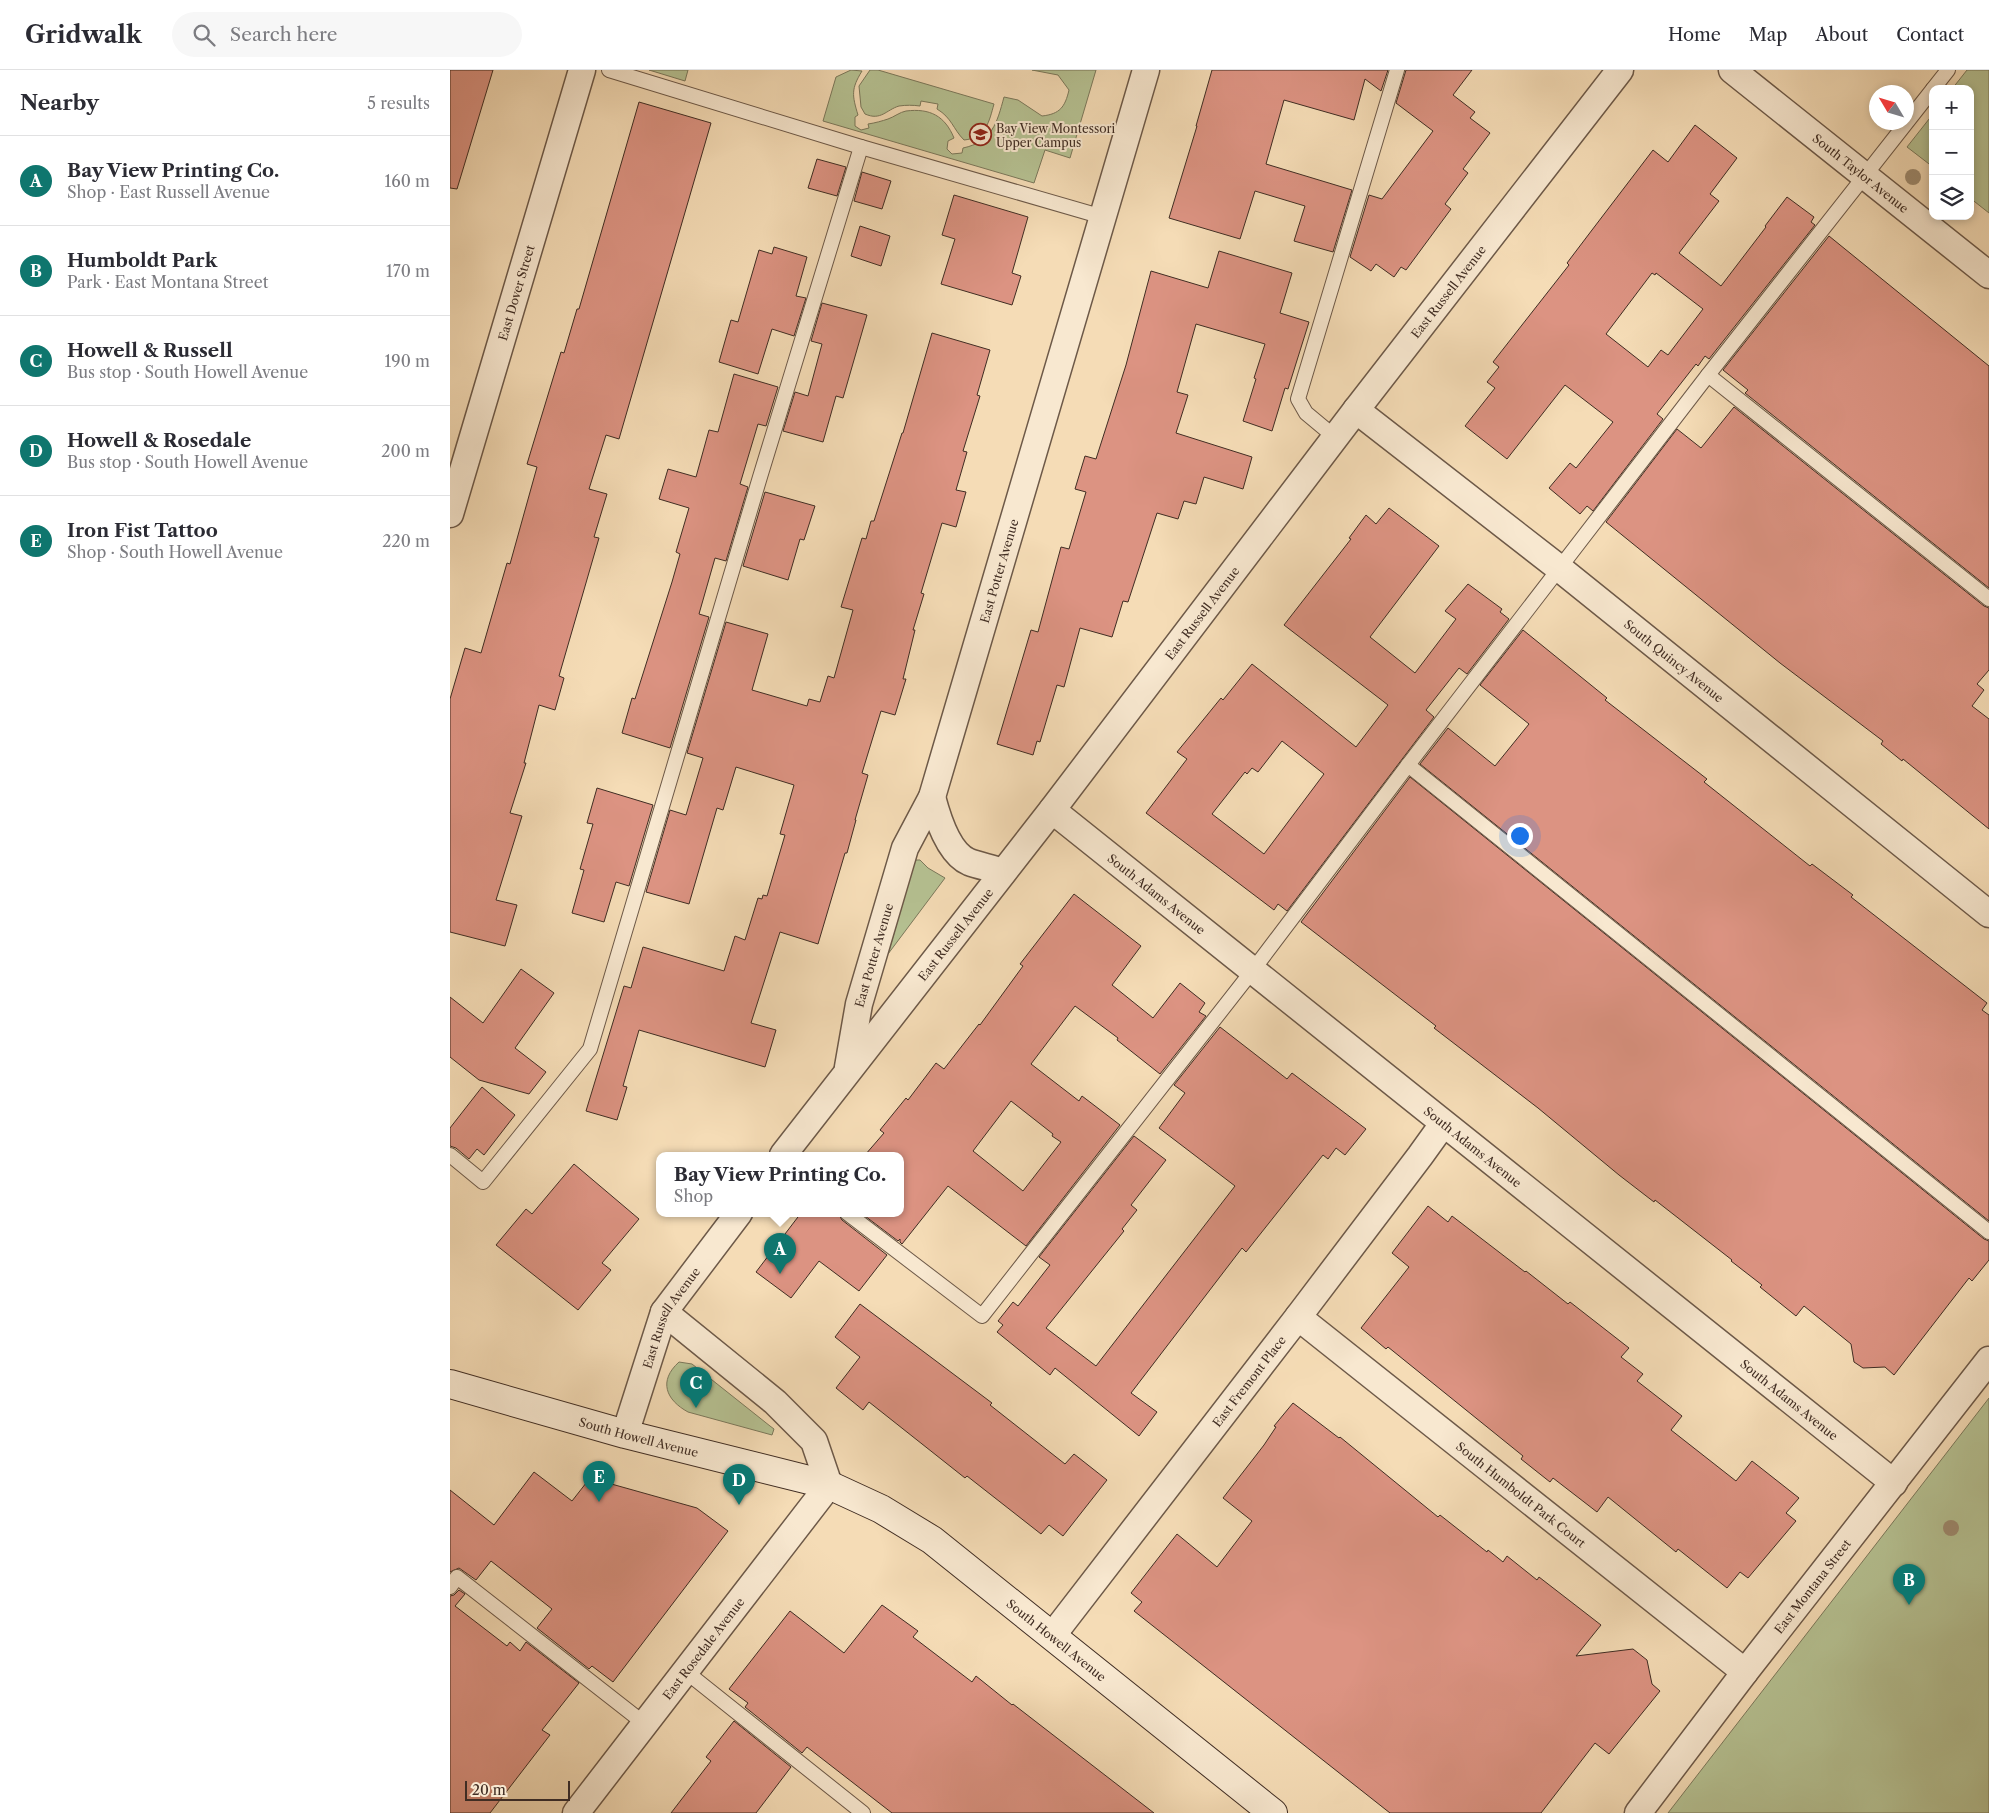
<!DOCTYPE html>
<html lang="en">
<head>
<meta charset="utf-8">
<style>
	:root { --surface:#fff; --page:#f7f7f7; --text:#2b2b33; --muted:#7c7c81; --line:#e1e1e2; --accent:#0f766e }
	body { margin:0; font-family:"Libre Caslon Text",serif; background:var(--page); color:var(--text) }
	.controls { position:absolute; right:15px; top:15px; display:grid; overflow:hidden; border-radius:10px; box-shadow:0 2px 8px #0003 }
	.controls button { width:45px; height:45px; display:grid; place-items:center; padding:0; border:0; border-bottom:1px solid var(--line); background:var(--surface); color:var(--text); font:25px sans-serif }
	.compass { position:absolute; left:1419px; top:15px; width:45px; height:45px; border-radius:50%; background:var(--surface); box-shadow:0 2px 8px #0003; rotate:308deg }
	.scale { position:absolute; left:15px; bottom:12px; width:105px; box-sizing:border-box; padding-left:5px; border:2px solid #402d23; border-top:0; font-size:14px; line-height:18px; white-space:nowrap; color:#402d23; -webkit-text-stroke:4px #f8e8d0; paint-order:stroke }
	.you { position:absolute; left:1069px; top:765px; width:18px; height:18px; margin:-12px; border:4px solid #fff; border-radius:50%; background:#1a73e8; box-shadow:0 0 0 8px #1a73e833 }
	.badge { display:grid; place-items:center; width:32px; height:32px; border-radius:50%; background:var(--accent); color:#fff; font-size:16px; font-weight:700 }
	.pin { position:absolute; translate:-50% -41px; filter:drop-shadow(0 1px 2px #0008) }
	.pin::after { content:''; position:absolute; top:26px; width:18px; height:15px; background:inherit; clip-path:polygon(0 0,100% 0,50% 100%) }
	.popup { position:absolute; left:206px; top:1082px; width:248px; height:65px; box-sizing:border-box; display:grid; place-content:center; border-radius:10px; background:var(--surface); filter:drop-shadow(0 1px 4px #0005); font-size:16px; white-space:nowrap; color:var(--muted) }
	.popup b { font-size:19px; color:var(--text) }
	.popup::after { content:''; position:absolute; left:50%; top:100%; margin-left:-10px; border:10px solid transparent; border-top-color:var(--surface) }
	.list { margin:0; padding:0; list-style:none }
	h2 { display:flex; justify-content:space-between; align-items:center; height:65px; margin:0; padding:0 20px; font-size:21px }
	h2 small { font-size:16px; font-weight:400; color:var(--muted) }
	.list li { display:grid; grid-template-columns:32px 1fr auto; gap:15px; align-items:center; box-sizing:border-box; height:90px; padding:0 20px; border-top:1px solid var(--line) }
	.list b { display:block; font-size:19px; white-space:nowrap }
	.list p { margin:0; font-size:16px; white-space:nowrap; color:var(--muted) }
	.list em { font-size:16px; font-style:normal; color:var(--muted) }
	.icon { flex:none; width:28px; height:28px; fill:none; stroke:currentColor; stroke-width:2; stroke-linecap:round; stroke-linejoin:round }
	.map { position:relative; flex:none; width:1539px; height:1743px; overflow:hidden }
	header { display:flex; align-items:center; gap:30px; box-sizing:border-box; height:70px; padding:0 25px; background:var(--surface); border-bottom:1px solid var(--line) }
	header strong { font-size:24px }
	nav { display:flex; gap:28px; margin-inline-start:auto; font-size:18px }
	.search { width:350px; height:45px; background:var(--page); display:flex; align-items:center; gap:12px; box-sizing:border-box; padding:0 18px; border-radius:28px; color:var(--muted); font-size:19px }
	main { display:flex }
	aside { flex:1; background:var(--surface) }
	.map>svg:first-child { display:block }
	.green { fill:#b6c293; stroke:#7b785b }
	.building { fill:#dc9382; stroke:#402d23; fill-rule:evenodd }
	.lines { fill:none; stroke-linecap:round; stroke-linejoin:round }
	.lane-casing { stroke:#6d5948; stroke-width:16 }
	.street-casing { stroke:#6d5948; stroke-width:29 }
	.secondary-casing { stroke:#402d23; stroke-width:30 }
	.lane { stroke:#f8e8d0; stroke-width:14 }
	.street { stroke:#f8e8d0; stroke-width:26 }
	.secondary { stroke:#f8e8d0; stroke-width:28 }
	.tree { fill:#9f8c71 }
	.labels { text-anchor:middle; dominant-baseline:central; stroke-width:4; stroke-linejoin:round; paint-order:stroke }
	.poi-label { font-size:12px; fill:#402d23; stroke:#f8e8d0; text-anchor:start }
	.street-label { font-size:12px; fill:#402d23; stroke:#f8e8d0 }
</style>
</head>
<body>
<header>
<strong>Gridwalk</strong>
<div class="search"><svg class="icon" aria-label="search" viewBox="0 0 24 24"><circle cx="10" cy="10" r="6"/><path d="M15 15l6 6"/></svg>Search here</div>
<nav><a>Home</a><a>Map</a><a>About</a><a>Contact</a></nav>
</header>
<main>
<aside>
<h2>Nearby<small>5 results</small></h2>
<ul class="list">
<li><span class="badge">A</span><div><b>Bay View Printing Co.</b><p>Shop · East Russell Avenue</p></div><em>160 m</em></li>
<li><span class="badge">B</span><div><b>Humboldt Park</b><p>Park · East Montana Street</p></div><em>170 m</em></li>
<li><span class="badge">C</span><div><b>Howell &amp; Russell</b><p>Bus stop · South Howell Avenue</p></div><em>190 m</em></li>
<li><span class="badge">D</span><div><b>Howell &amp; Rosedale</b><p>Bus stop · South Howell Avenue</p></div><em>200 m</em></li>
<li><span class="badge">E</span><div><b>Iron Fist Tattoo</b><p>Shop · South Howell Avenue</p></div><em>220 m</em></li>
</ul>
</aside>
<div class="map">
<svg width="1539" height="1743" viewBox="0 0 1539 1743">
	<rect width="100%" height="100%" fill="#f5dcb6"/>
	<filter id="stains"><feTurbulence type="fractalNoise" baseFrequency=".004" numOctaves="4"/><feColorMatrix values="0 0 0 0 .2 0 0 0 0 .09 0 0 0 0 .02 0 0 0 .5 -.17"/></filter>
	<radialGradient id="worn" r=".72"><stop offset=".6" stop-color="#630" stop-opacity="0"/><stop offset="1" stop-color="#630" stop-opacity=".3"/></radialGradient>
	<g class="green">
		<path d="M199,0H238L235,11Z"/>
		<path d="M401,0L412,1C401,19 402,25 408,45L405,47V56L411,60L419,58L418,54C425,53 432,51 438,49C444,47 450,42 456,41C480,38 495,46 504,68L498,71L497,79L502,84L512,83L513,78C542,72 547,53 554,27L568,30L592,46C610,44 615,37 619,20L608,5L582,0H646L620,88L595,80L584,113L373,51L386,7Z"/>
		<path d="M420,0H428L544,34C539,52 536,68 514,70C503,59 502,48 487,39L488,34L471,31L470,36C463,35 456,35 449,36C436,40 431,51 415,44L411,37L409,16Z"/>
		<path d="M1517,0H1539V143L1520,128V19H1502Z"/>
		<path d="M1483,44V97L1457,77Z"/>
		<path d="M465,790H470L478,798L495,808L438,884Z"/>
		<path d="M229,1292L242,1294L320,1356L324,1359L322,1365L238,1342C216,1330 208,1311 229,1292Z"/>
		<path d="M1539,1328V1743H1218Z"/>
	</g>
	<g class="building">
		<path d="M0,0H43L7,119L0,118Z"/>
		<path d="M762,0H938L931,21L915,9L904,50L834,30L816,94L902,120L883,182L844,171L855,136L805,121L790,169L719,148L747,56H746Z"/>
		<path d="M956,0H1022L1003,25L1025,42L1020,48L1040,63L1013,99L1018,103L995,134L1001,139L956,200L951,197L944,207L926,194L921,201L900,187L919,125L932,129L983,61L946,33Z"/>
		<path d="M189,32L261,53L169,369L156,365L139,419L157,424L144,467L149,468L109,606L114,608L105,640L89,635L74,693H76L60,743L72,746L46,830L67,835L55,876L0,862V629L15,578L31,583L57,493L60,494L87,397L77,394L111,282L114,283L127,239H129Z"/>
		<path d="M1245,55L1287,88L1260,124L1269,131L1229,183L1271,216L1316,157L1315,156L1337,127L1364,147L1361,152L1365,155L1259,289L1255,286L1248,296L1246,294L1207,344L1213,349L1143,441L1137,436L1130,444L1099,418L1120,393L1126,398L1163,352L1115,315L1057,389L1015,356L1045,318L1037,312L1049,297L1043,292L1119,195L1117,193L1142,160L1203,80L1218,92ZM1202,203L1205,205L1206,203L1253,239L1218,285L1211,280L1198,297L1156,264Z"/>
		<path d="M367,89L396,97L387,126L358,118Z"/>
		<path d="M412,102L441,111L432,139L404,131Z"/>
		<path d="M504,125L578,147L562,203L571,206L562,235L491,214L505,169L492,165Z"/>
		<path d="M410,156L440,166L431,196L401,186Z"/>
		<path d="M1379,166L1539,296V518L1295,323L1298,320L1273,300Z"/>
		<path d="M324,177L357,187L346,226L356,228L344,266L322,259L308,304L269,292L281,250L288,252L309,180L322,184Z"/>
		<path d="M769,181L842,203L830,243L859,252L838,319L835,318L822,361L793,351L806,309L804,308L815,274L746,254L727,322L738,325L726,363L802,387L793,419L754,407L746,434L734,431L728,449L707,443L678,532L673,531L662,567L630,558L614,617L607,615L590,672L587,671L583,685L547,674L581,560L588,562L611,477L619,479L636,422L625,419L635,386L646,389L676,295L701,201L758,218Z"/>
		<path d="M372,233L417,245L393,328L386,326L373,372L333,361L345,322L358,326L372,274L361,271Z"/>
		<path d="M482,263L540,280L527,325L530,326L513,381L517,382L506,420L516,422L506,457L492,453L471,523L474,524L463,560H465L453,609H456L445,645L431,641L412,703L418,705L405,750H406L397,783H395L368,874L330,862L301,953L326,960L315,997L189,960L173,1016L177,1017L167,1050L136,1041L174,916L181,918L193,877L274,901L285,866L295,870L308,828L312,829L313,825L317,826L335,765L330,764L344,715L286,697L273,740L267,738L239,834L196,822L220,740L236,745L253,688L237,683L276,552L318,564L302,620L357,636L359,629L370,632L378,606L384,608L403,540L391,537L412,468L416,469L421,451H424L452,363H453Z"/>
		<path d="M284,304L328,317L316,356L308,354L290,414L298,417L276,491L265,488L249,544L259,547L220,678L172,663L182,628L185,629L222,512L230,484L226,482L239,438L209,429L218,399L246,407L259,360L268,362Z"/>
		<path d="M1284,337L1534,536L1539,538V600L1527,614L1534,620L1522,636L1539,649V759L1453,689L1452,691L1431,674L1433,671L1330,593L1156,452L1227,359L1251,378Z"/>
		<path d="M315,422L365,436L354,470L350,469L338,510L293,496Z"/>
		<path d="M939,438L989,476L920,567L965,603L1006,549L995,541L1018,514L1052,539L1050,542L1059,549L1017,604L1009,598L976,640L984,647L837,841L828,834L824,840L696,743L737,689L727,682L771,628L773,630L802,594L906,677L938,635L834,555L901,469L899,468L916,445L926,454ZM832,671L874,704L814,784L762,744L795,702L797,704L802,698L808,702Z"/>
		<path d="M1073,560L1157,628L1155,630L1257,709L1254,712L1360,796L1362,794L1403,825L1401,827L1537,933L1532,940L1539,945V1151L970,694L998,658L1045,696L1079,654L1030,615Z"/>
		<path d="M960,707L1534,1169L1539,1171V1190L1522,1211L1519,1208L1444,1305L1435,1297L1413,1298L1404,1292L1401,1274L1354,1236L1346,1246L1310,1217L1312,1215L1281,1191L1282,1190L1205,1130L1204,1132L1169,1105L1088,1038L984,958L986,956L851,852Z"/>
		<path d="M147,718L203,735L179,816L166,812L154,852L122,843L134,800L130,799L143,754L137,753Z"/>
		<path d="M624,824L691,876L662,915L703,948L730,913L755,933L749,942L756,946L710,1004L667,970L668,968L625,936L581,994L629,1031L632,1026L670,1055L576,1176L498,1116L452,1174L450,1172V1169L448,1171L411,1143H450V1085H415L434,1063L430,1060L456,1028L458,1030L486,993L494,999L529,954L530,955L573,896L570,894ZM561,1031L603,1064L602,1066L611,1072L573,1121L523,1081Z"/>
		<path d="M71,899L104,923L65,978L96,1002L79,1024L29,1010L0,987V927L33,953Z"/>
		<path d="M770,957L837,1009L842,1003L916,1059L895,1085L886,1078L878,1089L873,1085L796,1182L792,1178L681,1323L707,1342L689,1366L605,1298L600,1305L547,1262L553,1255L548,1251L563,1232L568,1236L600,1195L589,1187L684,1066L716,1090L681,1135L687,1140L672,1159L674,1161L596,1258L646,1296L785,1116L709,1058L735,1023L724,1015Z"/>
		<path d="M32,1017L65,1045L34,1085L27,1079L19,1089L6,1078L0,1076V1058Z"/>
		<path d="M124,1094L189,1149L152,1193L161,1200L128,1240L46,1175L76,1139L82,1144Z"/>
		<path d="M978,1136L998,1152L1002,1146L1075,1202L1076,1201L1118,1234L1120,1232L1179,1278L1171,1287L1193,1304L1187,1311L1232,1346L1221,1360L1286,1411L1302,1391L1349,1428L1336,1443L1346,1451L1298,1508L1290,1502L1277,1518L1228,1479L1226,1482L1158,1427L1147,1442L1103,1408L1100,1412L1071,1389L1073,1386L938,1277L936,1279L911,1258L959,1197L942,1183Z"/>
		<path d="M351,1143H388L392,1150L437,1185L409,1221L369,1191L341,1228L306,1202Z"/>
		<path d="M410,1234L542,1333L540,1335L615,1394L624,1384L657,1410L613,1466L599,1455L591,1464L517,1406L515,1408L419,1332L413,1340L386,1318L410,1287L385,1267Z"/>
		<path d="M843,1333L889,1368L890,1367L988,1447L990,1445L1037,1482L1038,1480L1053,1492L1057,1486L1087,1510L1089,1507L1151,1555L1126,1586L1183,1579L1197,1590L1202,1614L1210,1621L1159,1684L1145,1673L1091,1743H940L684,1541L692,1532L681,1523L727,1464L767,1497L802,1451L773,1428L814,1375L826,1357L824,1356Z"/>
		<path d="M84,1402L122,1431L140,1408L247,1438L278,1461L163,1612L142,1596L139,1599L87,1558L102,1539L41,1491L26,1510L9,1498L0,1502V1420L44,1455Z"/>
		<path d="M9,1520L15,1524L5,1536L57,1576L60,1572L70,1581L76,1572L129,1613L92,1660L100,1665L40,1743H0V1526L4,1525Z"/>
		<path d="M432,1535L468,1561L463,1567L522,1612L526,1606L562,1635L563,1634L704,1743H442L357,1677L352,1683L295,1637L298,1633L279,1619L340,1541L394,1583Z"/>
		<path d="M284,1651L341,1697L306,1743H221L261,1691L256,1687Z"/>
	</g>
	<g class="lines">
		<defs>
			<g id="lane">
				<path d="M159,0L411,77L653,147"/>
				<path d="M1483,19L1498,0"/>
				<path d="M1258,305L1539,529"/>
				<path d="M886,368L856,343L848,329L947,0"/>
				<path d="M958,695L1539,1162"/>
				<path d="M0,1085L33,1112L140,979L310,407L411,77"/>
				<path d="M397,1143L532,1246L803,900L958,695L1258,305L1483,19"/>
				<path d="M0,1517L7,1507L195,1654"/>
				<path d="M235,1601L413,1743"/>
			</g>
			<g id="street">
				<path id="s1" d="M1282,0L1539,205"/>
				<path id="s2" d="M906,340L1109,498L1539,844"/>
				<path id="s3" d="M0,444L132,0"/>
				<path d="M482,727C487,746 498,783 519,792C530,796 542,798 553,802"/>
				<path id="s4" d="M602,740L1444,1413"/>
				<path id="s5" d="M398,997L409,934L455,778L482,727L696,0"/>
				<path id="s6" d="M333,1085L602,740L906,340L1170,0"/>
				<path id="s7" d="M848,1247L1295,1602"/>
				<path id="s8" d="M175,1364L214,1242L289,1143"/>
				<path id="s9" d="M602,1566L848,1247L970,1086L993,1054"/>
				<path id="s10" d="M126,1743L379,1415L364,1371L325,1332L214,1242"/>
				<path id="s11" d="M1188,1743L1295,1602L1539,1290"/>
			</g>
			<g id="secondary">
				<path id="s12" d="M0,1314L175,1364L379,1415L431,1439L482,1470L823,1743"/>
			</g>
		</defs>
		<use href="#lane" class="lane-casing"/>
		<use href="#street" class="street-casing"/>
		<use href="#secondary" class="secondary-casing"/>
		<use href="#lane" class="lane"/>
		<use href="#street" class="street"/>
		<use href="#secondary" class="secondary"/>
	</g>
	<g class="tree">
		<circle cx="1463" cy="107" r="8"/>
		<circle cx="1501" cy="1458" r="8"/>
	</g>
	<defs>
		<symbol id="school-ring" viewBox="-11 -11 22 22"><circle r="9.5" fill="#f8e8d0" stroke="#8f2418" stroke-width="1.5"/><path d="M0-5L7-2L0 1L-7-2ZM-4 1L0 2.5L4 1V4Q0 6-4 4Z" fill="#8f2418"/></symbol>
	</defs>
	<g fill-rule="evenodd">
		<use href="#school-ring" x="518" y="52" width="25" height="25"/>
	</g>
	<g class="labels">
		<g class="poi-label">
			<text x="546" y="58">Bay View Montessori<tspan x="546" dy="14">Upper Campus</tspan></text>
		</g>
		<g class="street-label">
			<text stroke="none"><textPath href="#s1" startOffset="165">South Taylor Avenue</textPath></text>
			<text stroke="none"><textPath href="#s3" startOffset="231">East Dover Street</textPath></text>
			<text stroke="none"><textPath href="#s6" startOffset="1090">East Russell Avenue</textPath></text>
			<text stroke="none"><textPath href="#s5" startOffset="520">East Potter Avenue</textPath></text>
			<text stroke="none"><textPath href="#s6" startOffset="685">East Russell Avenue</textPath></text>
			<text stroke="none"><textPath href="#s2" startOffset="405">South Quincy Avenue</textPath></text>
			<text stroke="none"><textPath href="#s4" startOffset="134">South Adams Avenue</textPath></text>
			<text stroke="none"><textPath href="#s6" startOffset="280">East Russell Avenue</textPath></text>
			<text stroke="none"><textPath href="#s5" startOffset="115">East Potter Avenue</textPath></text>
			<text stroke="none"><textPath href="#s4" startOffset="539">South Adams Avenue</textPath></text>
			<text stroke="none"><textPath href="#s8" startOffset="126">East Russell Avenue</textPath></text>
			<text stroke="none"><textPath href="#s9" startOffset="322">East Fremont Place</textPath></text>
			<text stroke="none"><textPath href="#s4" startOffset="944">South Adams Avenue</textPath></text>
			<text stroke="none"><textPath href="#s12" startOffset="196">South Howell Avenue</textPath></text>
			<text stroke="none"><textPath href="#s7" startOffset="285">South Humboldt Park Court</textPath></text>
			<text stroke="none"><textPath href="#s11" startOffset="286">East Montana Street</textPath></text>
			<text stroke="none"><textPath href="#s12" startOffset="669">South Howell Avenue</textPath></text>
			<text stroke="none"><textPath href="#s10" startOffset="208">East Rosedale Avenue</textPath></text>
		</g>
	</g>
	<rect width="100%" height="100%" filter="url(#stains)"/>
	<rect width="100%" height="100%" fill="url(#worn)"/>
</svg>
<div class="controls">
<button>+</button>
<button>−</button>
<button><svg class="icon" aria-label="layers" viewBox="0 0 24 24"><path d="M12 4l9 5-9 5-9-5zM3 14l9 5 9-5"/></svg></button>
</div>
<svg class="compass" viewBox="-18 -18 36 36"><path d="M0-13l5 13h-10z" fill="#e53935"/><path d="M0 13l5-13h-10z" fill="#7c7c81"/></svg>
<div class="scale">20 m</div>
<div class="you"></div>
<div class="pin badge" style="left:330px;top:1204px">A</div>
<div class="popup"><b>Bay View Printing Co.</b>Shop</div>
<div class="pin badge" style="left:1459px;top:1535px">B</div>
<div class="pin badge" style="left:246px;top:1338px">C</div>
<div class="pin badge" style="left:289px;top:1435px">D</div>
<div class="pin badge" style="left:149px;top:1432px">E</div>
</div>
</main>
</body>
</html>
